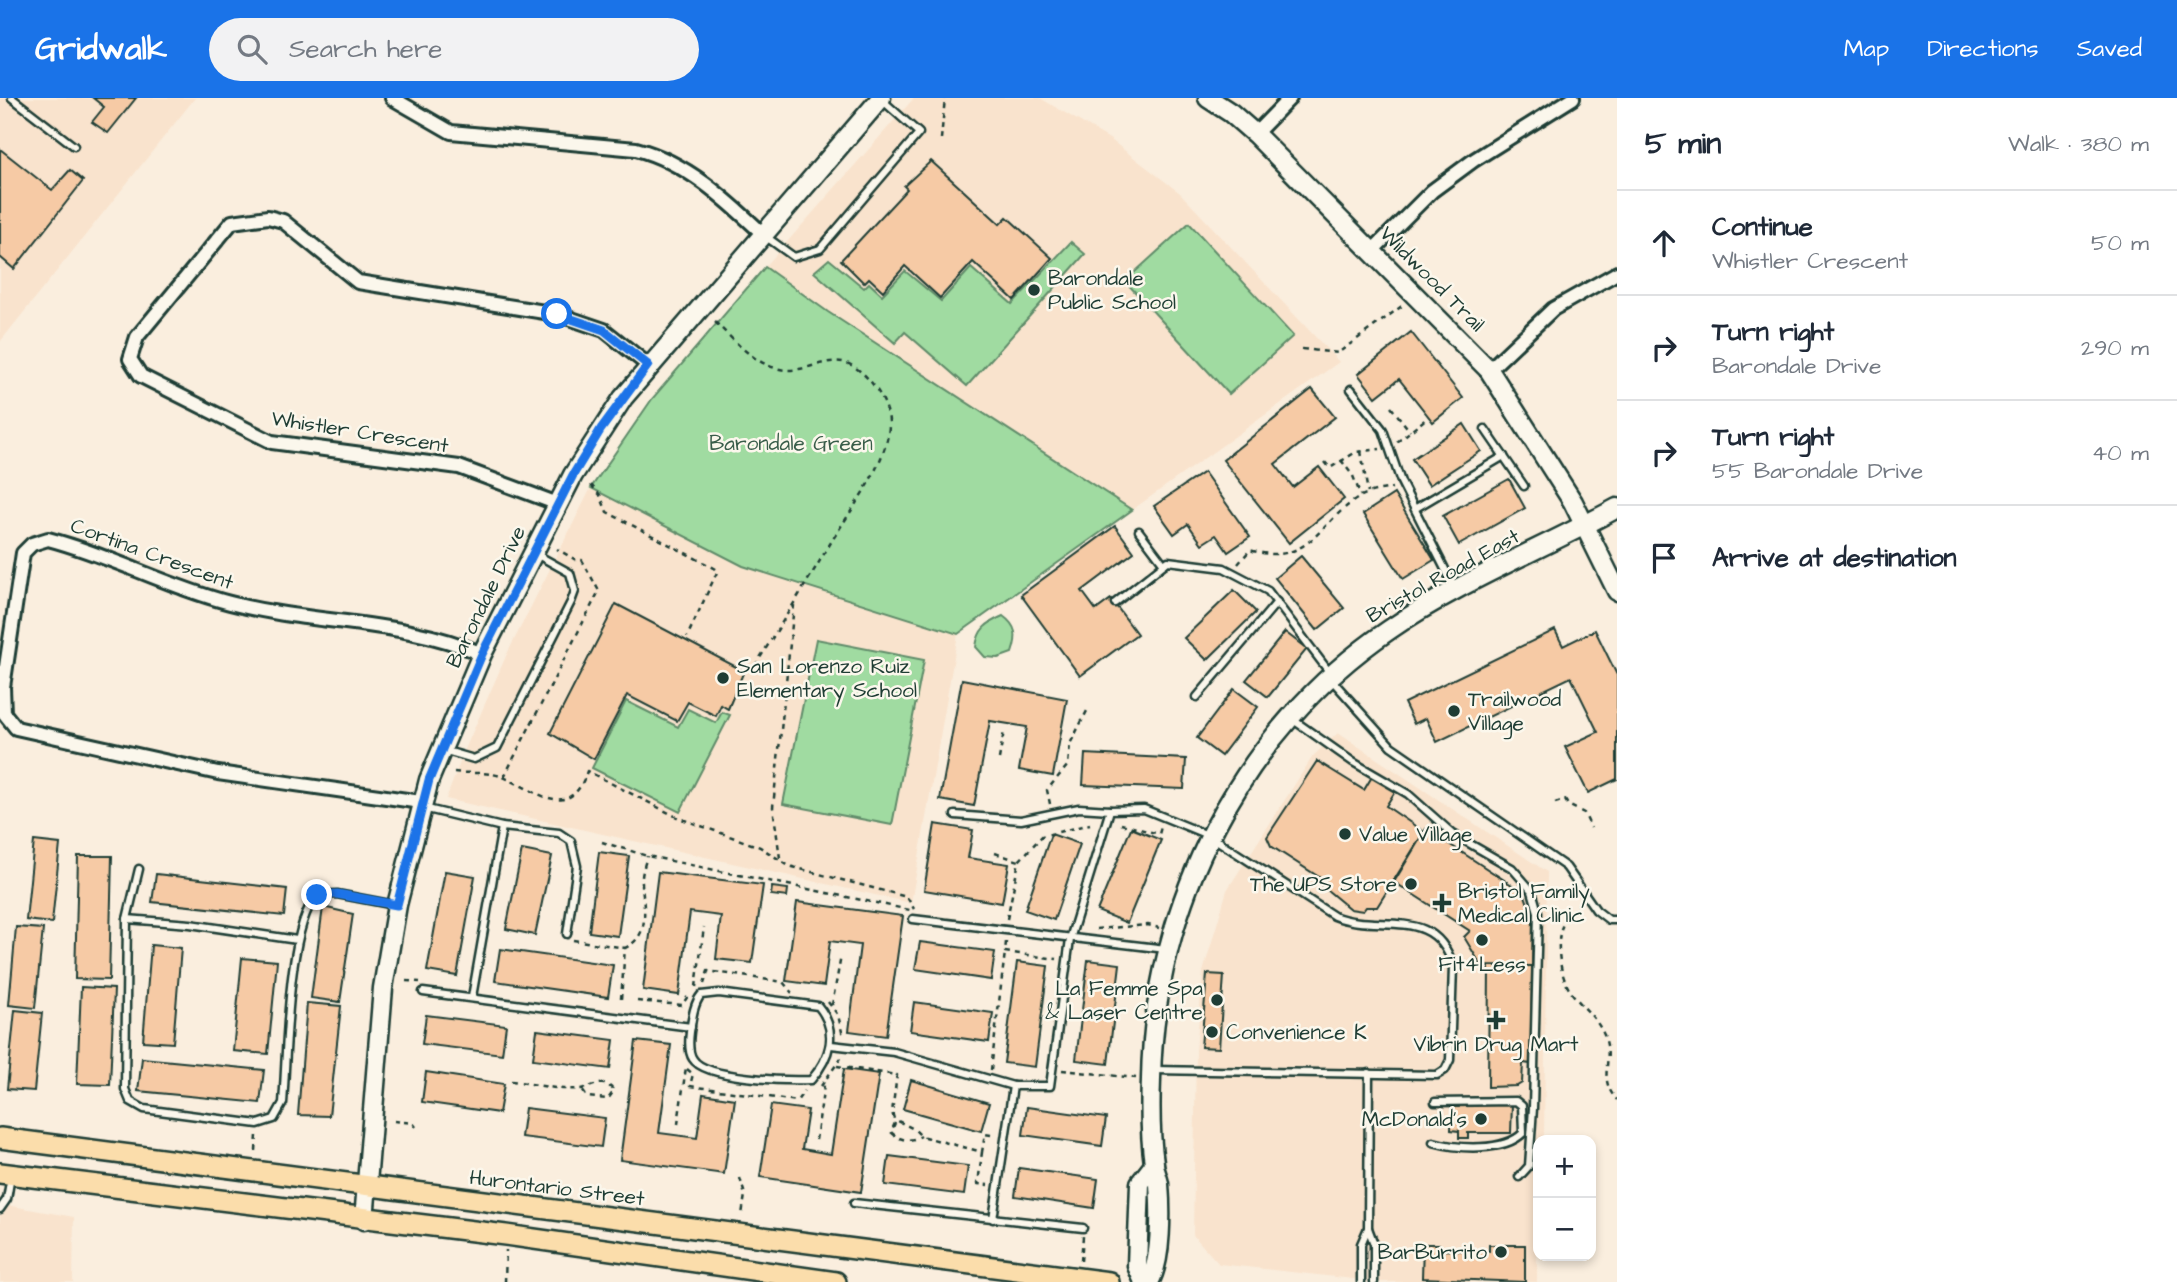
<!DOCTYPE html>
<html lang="en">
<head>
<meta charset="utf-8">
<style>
	:root { --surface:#fff; --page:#f2f2f3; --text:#1f2937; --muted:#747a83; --line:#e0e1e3; --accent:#1a73e8 }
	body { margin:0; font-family:"Architects Daughter",sans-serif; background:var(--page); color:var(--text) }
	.controls { position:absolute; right:21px; bottom:21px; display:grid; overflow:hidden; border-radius:14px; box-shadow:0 4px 10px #0003 }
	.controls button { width:63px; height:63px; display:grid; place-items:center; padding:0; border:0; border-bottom:2px solid var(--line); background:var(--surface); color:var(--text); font:35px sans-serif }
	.stop { position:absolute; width:21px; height:21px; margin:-16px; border:5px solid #1a73e8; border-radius:50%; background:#fff }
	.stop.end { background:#1a73e8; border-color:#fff; box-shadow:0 2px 7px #0008 }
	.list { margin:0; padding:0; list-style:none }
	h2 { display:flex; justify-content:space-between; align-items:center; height:91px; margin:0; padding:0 28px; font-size:30px }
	h2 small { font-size:23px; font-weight:400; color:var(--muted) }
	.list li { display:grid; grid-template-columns:46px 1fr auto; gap:21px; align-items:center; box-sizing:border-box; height:105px; padding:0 28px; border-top:2px solid var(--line) }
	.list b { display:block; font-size:26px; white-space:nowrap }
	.list p { margin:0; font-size:23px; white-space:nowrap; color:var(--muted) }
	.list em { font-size:23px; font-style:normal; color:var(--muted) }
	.icon { flex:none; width:38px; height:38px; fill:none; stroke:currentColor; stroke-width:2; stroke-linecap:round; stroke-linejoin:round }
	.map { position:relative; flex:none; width:1617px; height:1184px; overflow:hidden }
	header { display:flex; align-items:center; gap:42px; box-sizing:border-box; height:98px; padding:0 35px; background:var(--accent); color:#fff }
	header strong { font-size:33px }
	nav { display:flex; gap:38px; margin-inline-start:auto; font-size:24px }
	.search { width:490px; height:63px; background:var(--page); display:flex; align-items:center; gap:18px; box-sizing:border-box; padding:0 24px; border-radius:38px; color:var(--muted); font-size:26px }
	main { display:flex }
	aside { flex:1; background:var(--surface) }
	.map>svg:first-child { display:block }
	.built { fill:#f9e3cd }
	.green { fill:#a0dba1; stroke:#608c6a; stroke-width:2 }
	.building { fill:#f6caa5; stroke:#1f3d34; stroke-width:2 }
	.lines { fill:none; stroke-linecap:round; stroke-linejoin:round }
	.lane-casing { stroke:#1f3d34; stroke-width:11 }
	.street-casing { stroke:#1f3d34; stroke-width:18 }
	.secondary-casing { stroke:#1f3d34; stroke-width:23 }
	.primary-casing { stroke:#1f3d34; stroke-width:24 }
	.path { stroke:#1f3d34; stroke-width:2.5; stroke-dasharray:5 5; stroke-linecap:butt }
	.lane { stroke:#fbf7ec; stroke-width:6 }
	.street { stroke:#fbf7ec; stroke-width:12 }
	.secondary { stroke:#fbf7ec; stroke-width:18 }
	.primary { stroke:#fbddab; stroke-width:19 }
	.route { stroke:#1a73e8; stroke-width:9 }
	.poi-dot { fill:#1f3d34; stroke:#fbf7ec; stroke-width:2.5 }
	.labels { text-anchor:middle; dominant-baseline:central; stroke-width:5; stroke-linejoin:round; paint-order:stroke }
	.poi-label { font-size:21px; fill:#1f3d34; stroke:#fbf7ec; text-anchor:start }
	.street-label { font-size:21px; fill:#1f3d34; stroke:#fbf7ec }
	.park-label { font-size:21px; fill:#395d4a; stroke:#fbf7ec }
</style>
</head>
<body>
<header>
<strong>Gridwalk</strong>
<div class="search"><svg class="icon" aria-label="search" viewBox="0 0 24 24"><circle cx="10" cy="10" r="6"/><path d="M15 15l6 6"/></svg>Search here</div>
<nav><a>Map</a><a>Directions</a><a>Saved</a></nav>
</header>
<main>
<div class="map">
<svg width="1617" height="1184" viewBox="0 0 1617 1184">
	<rect width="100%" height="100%" fill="#faeede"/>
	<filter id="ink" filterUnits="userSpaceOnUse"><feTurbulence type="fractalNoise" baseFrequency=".0143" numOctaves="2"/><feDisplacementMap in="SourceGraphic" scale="14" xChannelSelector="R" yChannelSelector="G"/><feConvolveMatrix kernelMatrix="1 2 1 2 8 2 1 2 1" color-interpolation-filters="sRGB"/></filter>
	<g filter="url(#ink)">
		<g class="built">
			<path d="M0,0H195L0,244Z"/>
			<path d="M914,0H1040L1111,42L1180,95L1339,264L1132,412L828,214L765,169Z"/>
			<path d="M591,390L743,468L958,536L911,805L446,701L466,649L506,558Z"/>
			<path d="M1338,635L1547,774L1544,1042H1538L1537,1184H1380L1219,1166L1193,1137L1196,953L1203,874L1227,792L1313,658Z"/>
			<path d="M0,1106L74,1119L73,1184H0Z"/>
		</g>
		<g class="green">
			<path d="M1189,125L1293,238L1229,296L1125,183Z"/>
			<path d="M1071,144L1085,156L967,288L905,234L895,245L814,174L829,161L864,190L869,185L882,197L905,173L941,203L971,170L1012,206Z"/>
			<path d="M765,169L828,214L1132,412L958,536L743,468L591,390L652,301Z"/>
			<path d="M1003,518C1017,528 1018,538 1012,555L998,560L985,559L976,549C978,531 987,525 1003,518Z"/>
			<path d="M816,541L924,562L892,727L783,706Z"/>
			<path d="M626,603L678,629L688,611L716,625L722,614L730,617L680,714L592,670Z"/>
		</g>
		<g class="building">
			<path d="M93,0H136L108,35L92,24L104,9Z"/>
			<path d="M0,51L52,92L70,72L83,83L14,171L0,159Z"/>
			<path d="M931,63L1000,126L1007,119L1052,160L1014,202L973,164L940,200L905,168L883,193L869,180L864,185L841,162L907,91L904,88Z"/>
			<path d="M1411,234L1463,300L1433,324L1399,281L1376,299L1358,276Z"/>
			<path d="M1312,291L1335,319L1275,366L1293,389L1319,369L1344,401L1289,445L1223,362Z"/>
			<path d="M1464,326L1481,353L1429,387L1412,361Z"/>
			<path d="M1204,374L1250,439L1228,454L1216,437L1202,446L1188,426L1174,436L1154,408Z"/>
			<path d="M1509,381L1525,410L1459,447L1443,418Z"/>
			<path d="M1394,396L1434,462L1403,481L1363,416Z"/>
			<path d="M1115,428L1134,454L1082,493L1096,512L1111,501L1137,536L1080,578L1021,497Z"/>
			<path d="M1301,458L1344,510L1317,532L1275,480Z"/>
			<path d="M1234,492L1256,514L1207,562L1184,540Z"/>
			<path d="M616,506L744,573L728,611L721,607L716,618L688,604L677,623L627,597L594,661L550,635Z"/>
			<path d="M1555,532L1563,548L1595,532L1617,577V681L1588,695L1565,649L1598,634L1571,579L1437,644L1426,620L1414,626L1404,605Z"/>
			<path d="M1285,534L1307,551L1268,599L1246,582Z"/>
			<path d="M962,581L1067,601L1053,678L1019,672L1027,629L990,623L974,708L940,702Z"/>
			<path d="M1234,591L1258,609L1221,658L1197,640Z"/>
			<path d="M1085,656L1186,661L1184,691L1083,687Z"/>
			<path d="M1317,663L1364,692L1373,677L1396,692L1386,708L1424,734L1377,809H1366L1363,813L1350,811L1321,787L1325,783L1271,748L1267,739Z"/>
			<path d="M935,726L973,732L968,760L1009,766L1002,805L924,792Z"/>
			<path d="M1131,730L1161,742L1127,825L1097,813Z"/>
			<path d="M1426,731L1524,795L1533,820L1532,868L1481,867L1464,839L1470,833L1394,784Z"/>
			<path d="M1051,736L1080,746L1054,822L1025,812Z"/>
			<path d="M34,743L60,746L52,825L26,822Z"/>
			<path d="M522,752L552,758L535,837L506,831Z"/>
			<path d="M599,754L629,758L618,838L589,834Z"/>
			<path d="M78,758H112L109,882L75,881Z"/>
			<path d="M445,773L475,778L457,878L427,873Z"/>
			<path d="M658,774L763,787L752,865L716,861L721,818L690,814L679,897L643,892Z"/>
			<path d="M156,776L287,791L284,818L152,804Z"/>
			<path d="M772,789L788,791L787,799L771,797Z"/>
			<path d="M797,804L903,818L886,938L849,933L860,847L830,843L824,888L786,883Z"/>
			<path d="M323,809L353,816L340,904L311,900Z"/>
			<path d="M16,829L43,831L35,910L9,907Z"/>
			<path d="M920,844L995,854L991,882L915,871Z"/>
			<path d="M151,847L181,850L173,945L143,943Z"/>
			<path d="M500,851L613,867L608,899L495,883Z"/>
			<path d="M242,860L277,863L268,956L233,953Z"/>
			<path d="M1088,862L1120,866L1108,966L1076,962Z"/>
			<path d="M1017,864L1048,868L1035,969L1004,965Z"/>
			<path d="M1489,868H1532L1531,966L1523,965L1522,985L1517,988L1488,989Z"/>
			<path d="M1207,876L1224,877L1219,950L1201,949Z"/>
			<path d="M81,889L114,891L110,987L77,986Z"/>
			<path d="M914,904L993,915L989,944L910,933Z"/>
			<path d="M307,905L341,908L329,1018L298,1017Z"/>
			<path d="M15,912L42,915L34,993L7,991Z"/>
			<path d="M426,917L506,927L502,956L422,946Z"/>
			<path d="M537,932L614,942L610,971L533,961Z"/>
			<path d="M636,943L671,947L659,1035L697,1040L703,996L735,1001L724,1076L620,1062Z"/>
			<path d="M142,960L264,972L260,1005L138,993Z"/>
			<path d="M844,971L879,976L861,1094L760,1079L771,1007L808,1012L802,1051L831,1056Z"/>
			<path d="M426,974L504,986L499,1015L422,1004Z"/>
			<path d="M911,982L989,1005L981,1033L903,1011Z"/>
			<path d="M1460,1006H1512L1511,1035H1468V1040H1459V1033L1451,1032L1452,1009H1459Z"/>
			<path d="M1027,1009L1106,1020L1102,1048L1023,1037Z"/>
			<path d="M525,1010L605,1020L601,1049L521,1039Z"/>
			<path d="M889,1058L968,1068L964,1097L885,1087Z"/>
			<path d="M1019,1070L1098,1081L1094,1110L1015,1098Z"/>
			<path d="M1423,1146H1439V1152L1489,1153V1147H1525V1184L1422,1180Z"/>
		</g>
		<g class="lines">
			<defs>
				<g id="lane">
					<path d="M12,0L74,48"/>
					<path d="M765,138L794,159L820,151L919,35L882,2"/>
					<path d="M1351,291L1383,332L1401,384L1455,491"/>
					<path d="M1485,331L1524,388"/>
					<path d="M1416,410L1504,358"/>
					<path d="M1139,433L1164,466"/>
					<path d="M1115,505L1168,463L1224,470L1268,493L1330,575"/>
					<path d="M1330,580L1391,648L1566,769L1596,812L1609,822H1617"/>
					<path d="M1197,599L1277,504"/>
					<path d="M1292,621L1353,664L1408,696L1453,736L1512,770L1532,793L1538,814L1533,1010L1529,1068L1519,1079"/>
					<path d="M443,652L474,661L497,650L571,504L575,493L570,475L534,455"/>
					<path d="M423,710L502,729L559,735L571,743L577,768L567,836"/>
					<path d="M955,717L1021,722L1079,710L1110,712"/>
					<path d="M139,771L127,821L125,991L130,1003L144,1011L258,1026L274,1021L283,1005C287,957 287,829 317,797L337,796L395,807"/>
					<path d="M127,821L190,826L297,842"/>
					<path d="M913,821L1166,851"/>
					<path d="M423,894L691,929"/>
					<path d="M719,895L818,908C839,933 830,960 811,982C788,983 705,981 693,961C688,954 689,942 690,934C692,922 693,907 701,897Z"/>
					<path d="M472,899L502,729"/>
					<path d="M831,947L894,954L1013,988H1050L1070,841L1110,712L1144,711L1210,738L1334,818C1378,836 1435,806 1453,868L1450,962L1445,972L1437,977L1154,972"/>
					<path d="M1369,975L1368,1130L1374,1146V1184"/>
					<path d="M1433,1044C1458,1051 1504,1054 1523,1035L1522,1008L1516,1003L1435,1004"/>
					<path d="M854,1105L1083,1130"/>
					<path d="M0,1111L7,1101L11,1078"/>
					<path d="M993,1121L1013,988"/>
					<path d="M1361,1184V1146L1368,1130"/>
				</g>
				<g id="street">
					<path d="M392,0L451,34L636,51C686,64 726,101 763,136"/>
					<path d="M1255,36L1290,0"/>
					<path d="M1372,153L1432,93L1474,62L1573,0"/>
					<path d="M1489,272L1553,211L1617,175"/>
					<path d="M558,406L459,369L272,344L141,278L130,261L137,239L232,124L268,119L283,123L358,184L557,216L604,232L648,267"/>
					<path d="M421,704L218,675L16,630L4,615L3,589L23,455L32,446L48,441C110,457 168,489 230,505C313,527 404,521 482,556"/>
				</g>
				<g id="secondary">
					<path d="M1208,0L1231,15L1255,36L1489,272L1573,404L1617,493"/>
					<path d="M364,1122L383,890L397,807L429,682L482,556L573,377L623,300L881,0"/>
					<path d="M1144,1184L1137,1168L1140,1085L1154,1067"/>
					<path d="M1149,1184C1162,1163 1161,1111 1159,1086C1158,1079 1154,1072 1154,1065C1150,1038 1150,1008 1151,981C1154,804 1242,632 1389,532C1460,483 1542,451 1617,410"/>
				</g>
				<g id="primary">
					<path d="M0,1040L1109,1184"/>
					<path d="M0,1075L506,1137L836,1184"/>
				</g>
			</defs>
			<use href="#lane" class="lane-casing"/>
			<use href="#street" class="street-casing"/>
			<use href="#secondary" class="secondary-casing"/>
			<use href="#primary" class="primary-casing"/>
			<g class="path">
				<path d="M941,41L945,0"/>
				<path d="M715,224C738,246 764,278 799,271C815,269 834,258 851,267C870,277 890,306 889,327C888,364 852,410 833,441C807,484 780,528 753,571"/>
				<path d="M1302,251L1338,255L1402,208"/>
				<path d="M1391,309L1410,333"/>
				<path d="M1397,344L1427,320"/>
				<path d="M1361,353L1368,395"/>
				<path d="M1341,362L1353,378L1361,398"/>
				<path d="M1325,364L1330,370L1356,354L1380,351"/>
				<path d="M591,387L600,397L607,414L718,472L687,539"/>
				<path d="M1238,466L1250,452C1309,470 1318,424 1360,399C1369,393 1382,392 1392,390"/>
				<path d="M999,661L1004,633"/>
				<path d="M454,674C471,676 488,673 503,679C534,691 570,726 587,673L679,720L760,749L789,768L907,799L914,811"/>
				<path d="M504,679L599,493L582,462H576L557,451"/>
				<path d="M1555,705L1565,702L1568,707L1584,715L1591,730"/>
				<path d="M1050,706L1047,692L1068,667L1070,646L1088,611"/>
				<path d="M1121,726L1159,736L1161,729"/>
				<path d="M602,744L647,758L910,812"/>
				<path d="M995,755L1019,763"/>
				<path d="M780,760L773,709L794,507"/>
				<path d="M1581,804C1574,812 1565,820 1561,831C1556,848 1560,879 1571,894C1581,908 1597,920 1604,937C1615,964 1596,979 1617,1002"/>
				<path d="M1007,821L1019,763L1042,738L1090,726"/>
				<path d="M1096,831L1148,827L1159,830"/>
				<path d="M573,842L625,850"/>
				<path d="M1006,844L1005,854L1057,861"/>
				<path d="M406,883L420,884"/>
				<path d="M704,886L708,873L783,884L792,895"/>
				<path d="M696,889L704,829"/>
				<path d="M621,901L625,850C652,837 643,809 642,785C641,776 645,766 647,758"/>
				<path d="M637,903L682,907L688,898"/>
				<path d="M828,904L838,917L843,938"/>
				<path d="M832,907L841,858"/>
				<path d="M837,968L897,977L892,1014L894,1021L914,1031L921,1038L982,1054L985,1036L996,1038"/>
				<path d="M687,971L693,976L690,988L797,1003L804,993"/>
				<path d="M991,972L1005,854"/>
				<path d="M1062,972L1136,980"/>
				<path d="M511,983C533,985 558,993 579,991C591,991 603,978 614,993L608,1001L587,999L582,992"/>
				<path d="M821,988L841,960"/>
				<path d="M394,1023L413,1025L416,1029"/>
				<path d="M895,1025L891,1034C900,1043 910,1044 921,1038"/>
				<path d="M678,1026L686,969"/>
				<path d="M816,1042L824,987"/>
				<path d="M256,1053L257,1037"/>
				<path d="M982,1054L978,1086L988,1087"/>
				<path d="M740,1080L745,1097L742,1117"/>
				<path d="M1081,1163L1083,1138"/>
				<path d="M505,1184L506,1152"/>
			</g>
			<use href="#lane" class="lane"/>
			<use href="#street" class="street"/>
			<use href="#secondary" class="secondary"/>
			<use href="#primary" class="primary"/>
		</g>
	</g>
	<g class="lines" filter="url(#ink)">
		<path class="route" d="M317,797L337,796L397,807L429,682L482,556L573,377L601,331L648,267L604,232L557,216"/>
	</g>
	<g class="poi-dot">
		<circle cx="1034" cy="192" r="7"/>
		<circle cx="723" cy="580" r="7"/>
		<circle cx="1454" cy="613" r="7"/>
		<circle cx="1345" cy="736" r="7"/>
		<circle cx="1411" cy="786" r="7"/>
		<path d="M1438.5 794.5h7v7h7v7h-7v7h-7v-7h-7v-7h7z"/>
		<circle cx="1482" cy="842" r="7"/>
		<circle cx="1217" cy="902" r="7"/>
		<path d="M1492.5 911.5h7v7h7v7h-7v7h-7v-7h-7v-7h7z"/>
		<circle cx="1212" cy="934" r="7"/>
		<circle cx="1481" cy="1021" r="7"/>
		<circle cx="1501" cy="1154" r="7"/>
	</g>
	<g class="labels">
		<g class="poi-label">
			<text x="1048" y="180">Barondale<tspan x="1048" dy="24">Public School</tspan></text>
			<text x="737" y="568">San Lorenzo Ruiz<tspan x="737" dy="24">Elementary School</tspan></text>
			<text x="1468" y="601">Trailwood<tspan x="1468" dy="24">Village</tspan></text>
			<text x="1359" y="736">Value Village</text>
			<text x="1397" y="786" text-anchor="end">The UPS Store</text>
			<text x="1458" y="793">Bristol Family<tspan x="1458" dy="24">Medical Clinic</tspan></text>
			<text x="1482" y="866" text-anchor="middle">Fit4Less</text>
			<text x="1203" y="890" text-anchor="end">La Femme Spa<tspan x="1203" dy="24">&amp; Laser Centre</tspan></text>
			<text x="1226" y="934">Convenience K</text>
			<text x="1496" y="946" text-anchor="middle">Vibrin Drug Mart</text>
			<text x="1467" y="1021" text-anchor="end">McDonald's</text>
			<text x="1487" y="1154" text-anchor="end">BarBurrito</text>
		</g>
		<g class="street-label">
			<text transform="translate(1432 181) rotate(45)">Wildwood Trail</text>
			<text transform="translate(360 334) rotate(9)">Whistler Crescent</text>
			<text transform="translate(152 456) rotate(20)">Cortina Crescent</text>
			<text transform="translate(1443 478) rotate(-29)">Bristol Road East</text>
			<text transform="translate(486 499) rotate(-64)">Barondale Drive</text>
			<text transform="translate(557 1090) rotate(7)">Hurontario Street</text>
		</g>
		<g class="park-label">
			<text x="791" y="345">Barondale Green</text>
		</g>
	</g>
</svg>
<div class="controls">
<button>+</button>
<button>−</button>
</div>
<div class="stop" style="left:557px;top:216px"></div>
<div class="stop end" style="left:317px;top:797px"></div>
</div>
<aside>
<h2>5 min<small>Walk · 380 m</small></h2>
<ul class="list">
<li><svg class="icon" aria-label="ahead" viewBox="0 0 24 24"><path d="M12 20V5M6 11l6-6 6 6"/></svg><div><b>Continue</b><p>Whistler Crescent</p></div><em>50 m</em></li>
<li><svg class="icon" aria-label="right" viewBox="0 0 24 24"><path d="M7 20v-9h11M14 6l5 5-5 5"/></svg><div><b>Turn right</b><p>Barondale Drive</p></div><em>290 m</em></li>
<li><svg class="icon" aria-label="right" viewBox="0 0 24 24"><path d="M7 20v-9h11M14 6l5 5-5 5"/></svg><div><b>Turn right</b><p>55 Barondale Drive</p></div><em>40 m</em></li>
<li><svg class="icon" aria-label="arrive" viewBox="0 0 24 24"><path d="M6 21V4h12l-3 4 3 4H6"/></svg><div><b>Arrive at destination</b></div></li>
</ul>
</aside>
</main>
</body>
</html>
